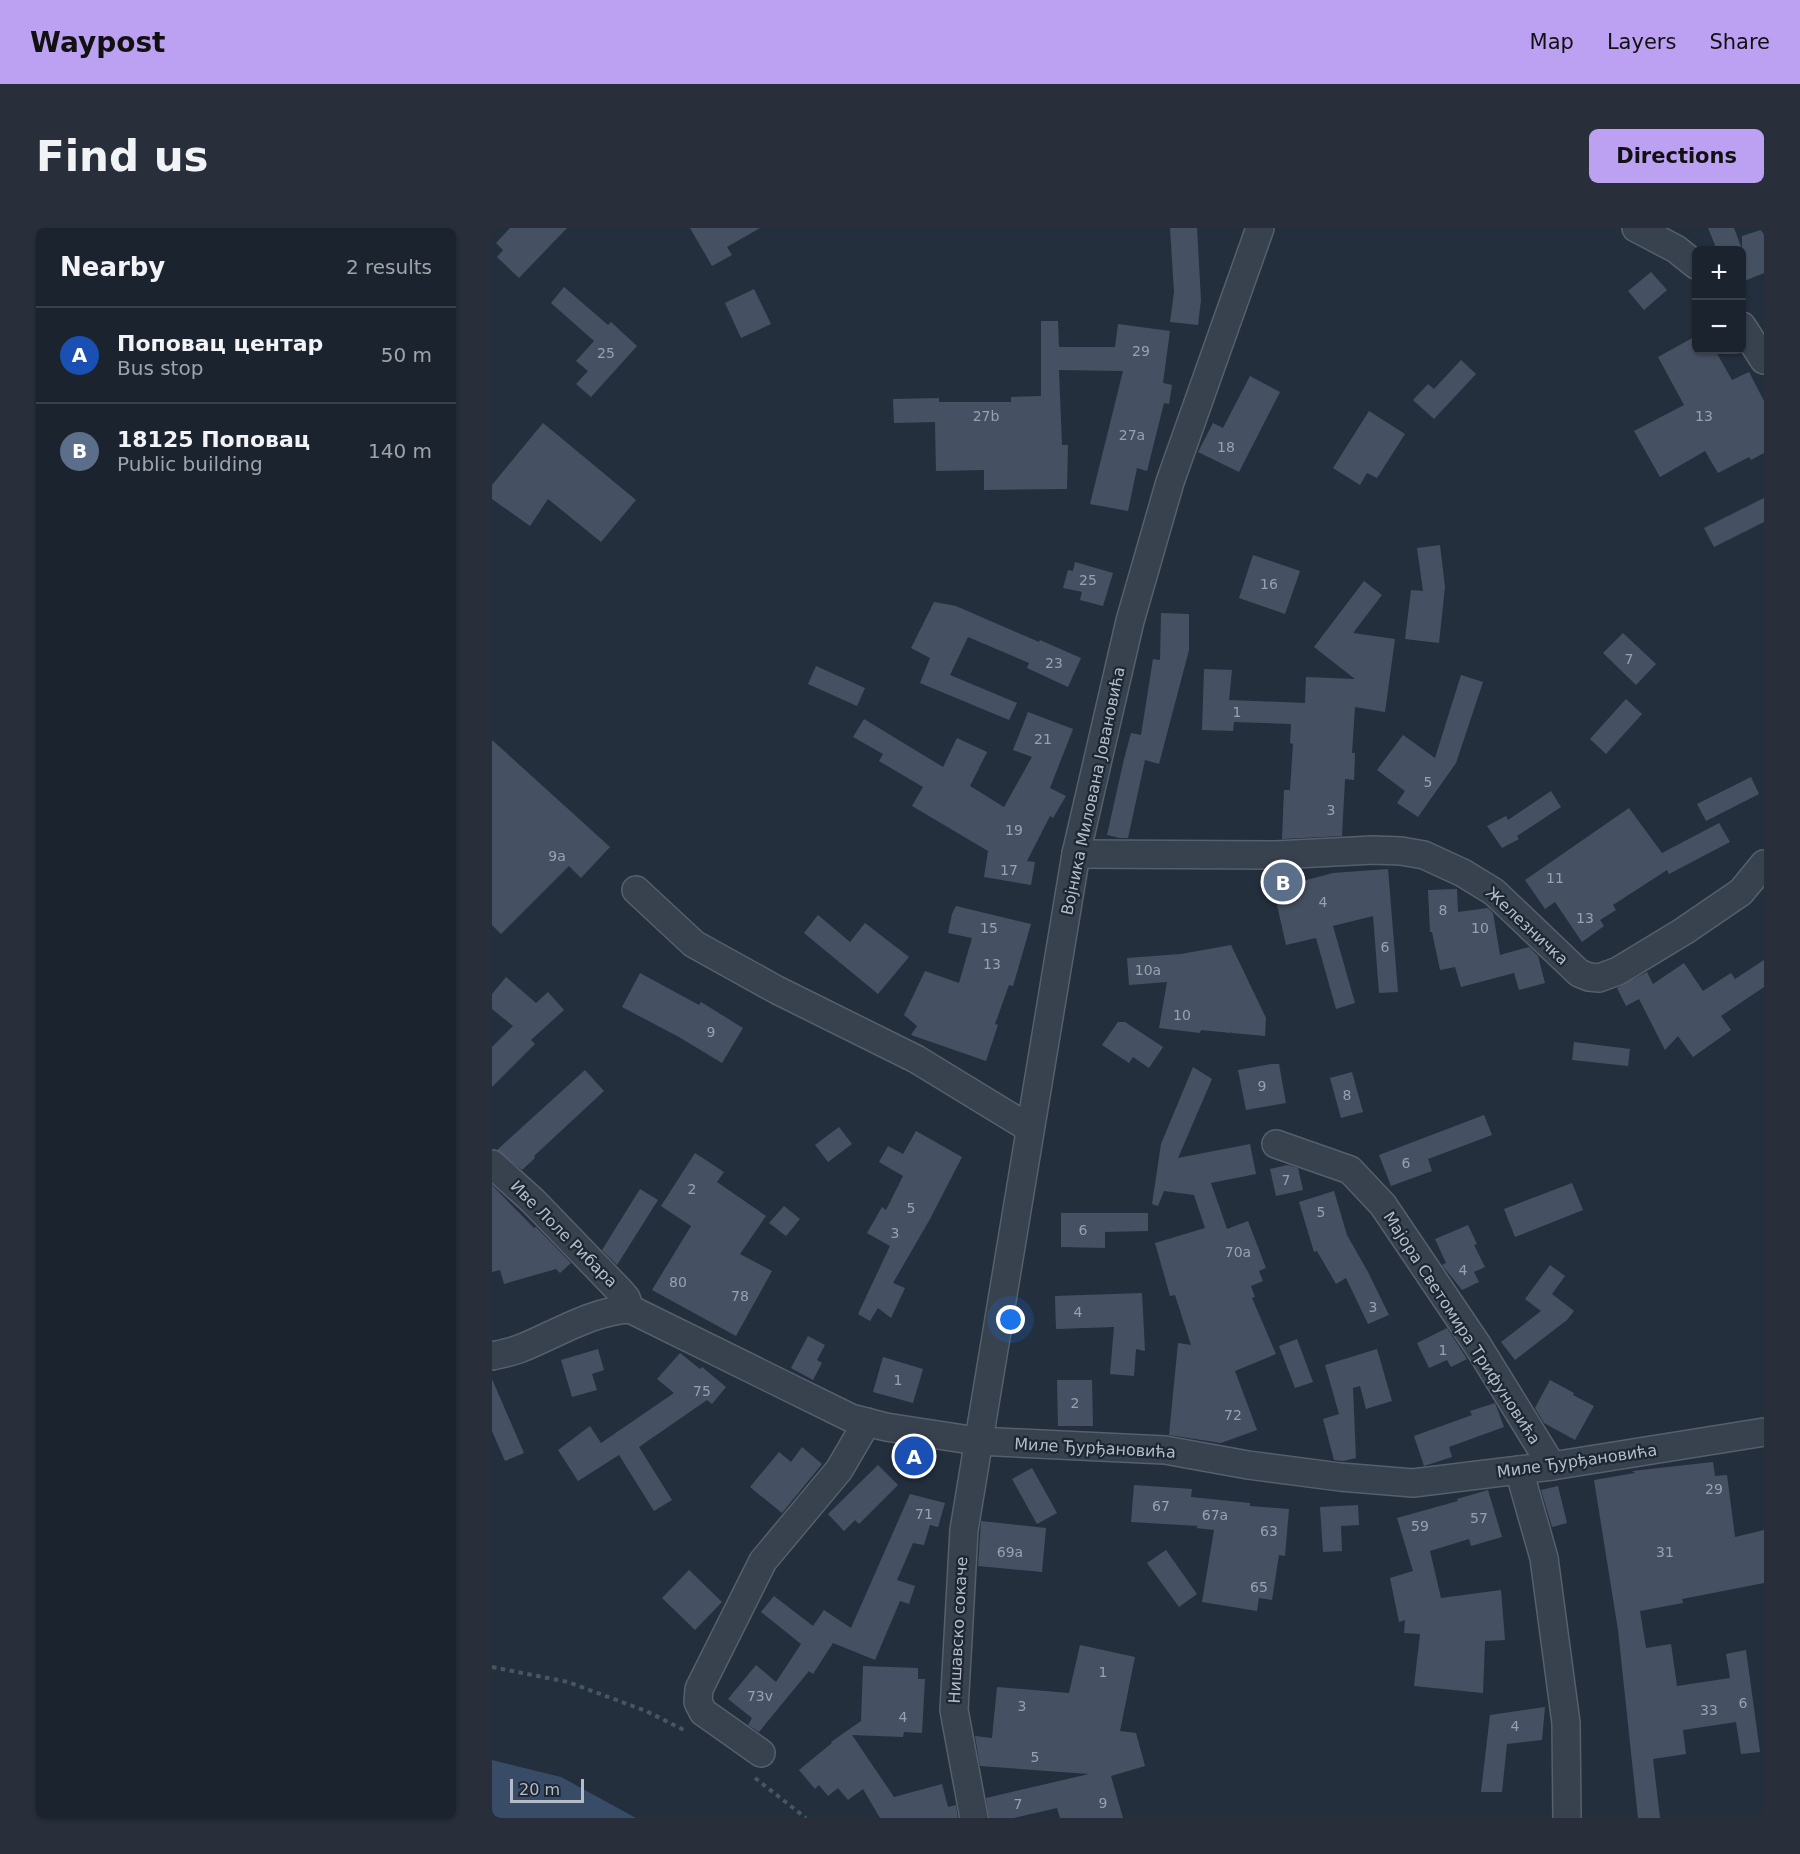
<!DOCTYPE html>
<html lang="en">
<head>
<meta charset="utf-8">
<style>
	:root { --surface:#1b232e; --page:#282f3a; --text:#f1f3f6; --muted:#a0a4aa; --line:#39404a; --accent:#bca0f2 }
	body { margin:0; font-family:"DejaVu Sans",sans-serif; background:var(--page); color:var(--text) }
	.controls { position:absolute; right:18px; top:18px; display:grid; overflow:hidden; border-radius:9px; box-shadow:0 2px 4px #0004 }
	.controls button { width:54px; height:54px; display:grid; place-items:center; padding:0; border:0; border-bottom:2px solid var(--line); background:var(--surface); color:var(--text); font:30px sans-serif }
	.scale { position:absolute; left:18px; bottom:15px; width:74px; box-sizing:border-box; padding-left:6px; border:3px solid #b4bcc9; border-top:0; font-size:16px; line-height:21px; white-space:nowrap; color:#b4bcc9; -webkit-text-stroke:4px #1d2633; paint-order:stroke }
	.you { position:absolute; left:519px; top:1092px; width:21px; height:21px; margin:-15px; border:4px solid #fff; border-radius:50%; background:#1a73e8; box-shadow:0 0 0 9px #1a73e833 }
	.badge { display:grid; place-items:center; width:39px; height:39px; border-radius:50%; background:var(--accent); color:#fff; font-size:20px; font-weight:700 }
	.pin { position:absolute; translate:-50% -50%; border:3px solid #fff; box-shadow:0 2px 6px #0006 }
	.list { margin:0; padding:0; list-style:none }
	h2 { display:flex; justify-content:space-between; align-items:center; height:78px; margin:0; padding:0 24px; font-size:26px }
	h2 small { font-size:20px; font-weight:400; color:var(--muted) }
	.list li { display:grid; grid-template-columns:39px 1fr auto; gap:18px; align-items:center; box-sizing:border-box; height:96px; padding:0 24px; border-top:2px solid var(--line) }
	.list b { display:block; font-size:22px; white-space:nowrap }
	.list p { margin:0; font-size:20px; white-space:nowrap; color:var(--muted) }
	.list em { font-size:20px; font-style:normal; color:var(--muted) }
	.map { position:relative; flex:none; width:1272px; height:1590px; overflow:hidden; border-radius:9px }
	header { display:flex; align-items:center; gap:36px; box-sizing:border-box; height:84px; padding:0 30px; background:var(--accent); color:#111 }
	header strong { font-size:28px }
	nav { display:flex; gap:33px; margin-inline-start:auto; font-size:21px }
	.intro { display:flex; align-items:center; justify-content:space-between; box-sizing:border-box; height:144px; padding:0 36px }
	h1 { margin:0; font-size:42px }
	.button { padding:15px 27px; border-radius:9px; background:var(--accent); color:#111; font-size:21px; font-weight:700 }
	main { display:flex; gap:36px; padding:0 36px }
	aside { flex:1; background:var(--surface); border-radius:9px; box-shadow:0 2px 4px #0004 }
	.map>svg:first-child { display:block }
	.water { fill:#394c67 }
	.building { fill:#455162 }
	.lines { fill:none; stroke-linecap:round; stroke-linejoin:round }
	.minor-casing { stroke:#565f6c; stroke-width:30 }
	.path { stroke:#44595c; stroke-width:4; stroke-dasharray:4.5 4.5; stroke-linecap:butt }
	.minor { stroke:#38414e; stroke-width:27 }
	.labels { text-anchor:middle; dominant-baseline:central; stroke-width:4.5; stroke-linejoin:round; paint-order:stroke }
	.number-label { font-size:14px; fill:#98a1af }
	.street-label { font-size:16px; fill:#b4bcc9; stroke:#1d2633 }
</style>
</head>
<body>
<header>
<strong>Waypost</strong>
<nav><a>Map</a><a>Layers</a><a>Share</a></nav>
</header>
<div class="intro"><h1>Find us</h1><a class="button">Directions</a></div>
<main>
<aside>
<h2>Nearby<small>2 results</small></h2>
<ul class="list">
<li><span class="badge" style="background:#1a4fb4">A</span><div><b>Поповац центар</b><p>Bus stop</p></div><em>50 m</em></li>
<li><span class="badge" style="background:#5c6f8a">B</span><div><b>18125 Поповац</b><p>Public building</p></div><em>140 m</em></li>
</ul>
</aside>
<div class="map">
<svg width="1272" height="1590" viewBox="0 0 1272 1590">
	<rect width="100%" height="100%" fill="#242f3e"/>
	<path class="water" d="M0,1532L69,1549L144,1590H0Z"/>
	<g class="building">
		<path d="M18,0H75L27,50L5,29L11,22L4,15Z"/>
		<path d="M198,0H268L235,19L240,27L220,38Z"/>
		<path d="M678,0H705L709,72L706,97L678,94L682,64Z"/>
		<path d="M1216,0H1242L1250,21V8L1272,1V45L1250,54V22H1225Z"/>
		<path d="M1159,44L1175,62L1152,82L1136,63Z"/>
		<path d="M72,59L116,97L119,94L145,118L99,169L84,156L96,143L84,133L102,113L59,75Z"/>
		<path d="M262,61L279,96L249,110L233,75Z"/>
		<path d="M549,93H566L567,119H623L626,96L678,103L671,155L680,157L677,176L672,175L655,243L645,240L636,283L598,276L631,143L567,142L570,217H576L575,261L492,262V242L444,243L443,194L402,195L401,171L447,170V174H519V169L549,168Z"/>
		<path d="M1204,108V122H1223L1240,152L1257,144L1272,173V225L1259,232L1257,229L1226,245L1213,223L1168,249L1142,203L1192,177L1166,129Z"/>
		<path d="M969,132L984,146L942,191L921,172L936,156L942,161Z"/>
		<path d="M758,148L788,164L747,244L706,224L721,195L731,200Z"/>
		<path d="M877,183L913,206L885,250L875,245L868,257L841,240Z"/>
		<path d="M51,195L144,272L109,314L56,271L38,298L0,271V257Z"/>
		<path d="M1272,270V294L1222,319L1212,300Z"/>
		<path d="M948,317L953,359L947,415L913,411L919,362L931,363L925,320Z"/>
		<path d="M761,327L808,343L793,386L747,370Z"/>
		<path d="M583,334L621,345L611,378L588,372L590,364L571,360L576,342L581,343Z"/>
		<path d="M872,353L890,367L861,405L903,411L893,484L863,479L860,525H863L862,552L853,551L850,608L790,611L792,562H798L801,516L798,515L799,496L742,494L741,503L710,502L712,441L740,442L737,472L813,475L814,449L863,451L822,419Z"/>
		<path d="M442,374L464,378L547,414L548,412L589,430L576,459L535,440L537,435L476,409L458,447L525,475L517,492L428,455L438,430L419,420Z"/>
		<path d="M669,385L697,386V422L667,536L653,532L636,610H628L615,607L632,531L639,505L649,507L661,431L668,432Z"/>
		<path d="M1131,405L1164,436L1144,457L1111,425Z"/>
		<path d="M324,438L373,460L365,478L316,456Z"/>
		<path d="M969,447L991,454L964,535L926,589L905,575L913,563L885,542L911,507L943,530Z"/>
		<path d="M1134,471L1150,486L1114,526L1098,511Z"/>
		<path d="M536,484L581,501L558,560L574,568L561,590L558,588L535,633L543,634L539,657L492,649L496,623L420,578L431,559L387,533L391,526L361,509L372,491L451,539L465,510L495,524L478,558L512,579L540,529L521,522Z"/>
		<path d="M0,512L118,619L89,650L77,638L9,706L0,697Z"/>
		<path d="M1259,549L1267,566L1214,593L1205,576Z"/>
		<path d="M1059,563L1069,579L1025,608L1027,611L1010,620L995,598L1014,588L1016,592Z"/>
		<path d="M1137,580L1170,625L1227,595L1238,614L1177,646L1175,642L1121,677L1124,682L1108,692L1112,698L1090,714L1063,674L1053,681L1033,652Z"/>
		<path d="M896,641L906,764L887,765L881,688L841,698L863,775L844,781L824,710L794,717L779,650L805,644L807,654L841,645Z"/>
		<path d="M965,661L966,684L996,680L1001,685L1008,727L1037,719L1046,728L1053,755L1027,762L1022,745L969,759L963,739L948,742L940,704H938L936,662Z"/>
		<path d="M464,678L539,696L521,758L517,757L503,796L506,797L494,833L419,807L425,798L412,787L433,743L467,755L480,710L456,705L460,686Z"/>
		<path d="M326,687L358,714L373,695L417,729L386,766L312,705Z"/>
		<path d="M739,717L774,790L773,808L740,805V803L739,805L709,802L708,805L667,800L675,754L637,757L635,730L689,726Z"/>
		<path d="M1272,732V759L1229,788L1239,802L1201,829L1186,808L1173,822L1147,771L1134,778L1125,760L1155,744L1161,756L1192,735L1211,763L1239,745L1243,751Z"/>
		<path d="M148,745L207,777L209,774L251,800L230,835L187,809L130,779Z"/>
		<path d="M14,749L44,775L56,764L72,782L39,812L43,816L0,859V819L21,798L0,781V766Z"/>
		<path d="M626,794H633L671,819L657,840L641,829L637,835L610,817Z"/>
		<path d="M1082,814L1138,821L1136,838L1080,832Z"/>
		<path d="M779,836H787L794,875L754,882L746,842Z"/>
		<path d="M701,839L720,851L686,930L758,916L764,946L719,955L735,1001L756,993L774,1040L767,1043L771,1053L759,1058L763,1069L760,1070L784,1126L743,1143L765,1202L729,1215L677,1207L686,1115L699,1117L683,1067L678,1068L663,1015L713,1000L702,967L672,963L666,978L660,976L669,916Z"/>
		<path d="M93,842L112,863L42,928L43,930L30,942L5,922Z"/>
		<path d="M860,844L871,884L849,890L838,850Z"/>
		<path d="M992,887L1000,907L936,931L940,943L899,958L887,927Z"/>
		<path d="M347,899L360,916L336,934L323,917Z"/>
		<path d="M424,903L470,929L438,991L401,1055L413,1060L399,1090L386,1080L378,1093L366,1086L398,1018L375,1005L390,979L394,982L411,948L387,934L396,918L411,926Z"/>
		<path d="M203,925L232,944L225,954L274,988L248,1026L280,1043L244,1108L160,1062L199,998L169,978Z"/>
		<path d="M796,937L806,940L811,962L784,968L778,941Z"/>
		<path d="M1080,955L1091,982L1023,1009L1012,981Z"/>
		<path d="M0,957L42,1000L44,999L79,1035L68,1045L64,1041L12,1056L8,1042L0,1044Z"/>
		<path d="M148,961L166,972L125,1037L110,1022Z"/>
		<path d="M842,963L855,1007L876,1044L897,1087L876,1096L854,1050L844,1056L825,1023L822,1024L807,974Z"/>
		<path d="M292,978L308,991L294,1008L277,995Z"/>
		<path d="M569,985H656V1003L613,1004V1020L569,1019Z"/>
		<path d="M976,997L985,1016L982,1017L993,1039L982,1044L987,1054L970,1062L950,1037L954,1035L943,1011Z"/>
		<path d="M1058,1037L1073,1048L1060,1066L1082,1083L1075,1092L1023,1132L1009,1114L1049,1083L1033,1071Z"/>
		<path d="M650,1065L653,1123L644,1121L642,1148L618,1146L622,1099L564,1101L563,1068Z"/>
		<path d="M955,1100L975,1131L959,1139L955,1132L937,1140L925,1115Z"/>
		<path d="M316,1108L333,1117L325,1132L330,1135L321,1152L299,1140Z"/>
		<path d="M805,1111L821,1154L803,1160L787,1118Z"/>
		<path d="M106,1121L112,1142L100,1146L105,1162L80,1169L69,1132Z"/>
		<path d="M885,1121L900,1173L874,1181L868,1158L861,1160L864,1230L851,1233L842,1232L831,1191L847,1186L833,1137Z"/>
		<path d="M188,1125L208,1141L210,1139L234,1159L220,1176L215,1172L147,1219L180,1272L162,1283L127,1227L86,1253L66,1222L98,1198L109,1215L182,1165L165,1151Z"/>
		<path d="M391,1129L431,1141L421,1175L381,1164Z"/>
		<path d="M0,1151L32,1225L13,1233L0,1203Z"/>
		<path d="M565,1152H600L601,1198H566Z"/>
		<path d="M1058,1152L1082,1165L1081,1167L1102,1178L1083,1212L1052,1195L1043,1180Z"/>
		<path d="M1003,1175L1012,1199L957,1219L960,1229L932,1238L922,1208L980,1187L978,1183Z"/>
		<path d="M310,1219L330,1236L290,1285L258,1259L287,1224L299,1234Z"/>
		<path d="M1221,1234L1223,1248L1235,1247L1243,1309L1272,1302V1355L1190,1371L1191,1375L1148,1383L1154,1420L1179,1416L1185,1458L1238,1450L1234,1426L1254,1422L1268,1524L1249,1526L1244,1494L1191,1502L1194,1526L1161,1531L1168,1590H1146L1126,1402L1102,1252L1143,1245L1140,1243Z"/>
		<path d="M386,1237L406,1257L367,1296L363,1292L352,1303L336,1286Z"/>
		<path d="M540,1240L565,1285L545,1296L520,1251Z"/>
		<path d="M642,1257L700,1261L699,1269L758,1275V1278L797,1281L793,1328L787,1327L780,1372L767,1370L765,1383L710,1374L722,1302L704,1300L706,1298L639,1294Z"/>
		<path d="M1066,1258L1075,1295L1060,1299L1049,1262Z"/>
		<path d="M996,1262L1010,1309L979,1318L977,1311L938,1323L949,1370L1009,1362L1013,1412L993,1413L991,1465L922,1458L928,1406L912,1405L913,1392L907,1394L898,1350L921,1343L905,1290L966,1273L965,1271Z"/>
		<path d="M418,1266L453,1275L446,1299L438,1297L432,1317L421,1315L405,1352L423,1358L417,1376L408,1373L383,1432L341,1415L321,1446L317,1443L267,1504L256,1497L260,1490L236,1471L264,1437L284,1454L309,1416L269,1384L282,1368L321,1398L332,1382L359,1400Z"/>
		<path d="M866,1277L867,1297L849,1298L850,1323L831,1324L828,1279Z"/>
		<path d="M489,1293L554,1300L550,1344L486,1338Z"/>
		<path d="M674,1322L705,1366L687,1379L655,1335Z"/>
		<path d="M197,1342L230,1374L203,1402L170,1370Z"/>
		<path d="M588,1417L643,1429L628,1503L644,1505L653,1538L619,1548L631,1590H568L565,1580L522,1590H497L494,1570L597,1546L488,1538L483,1508L500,1510L505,1459L577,1465Z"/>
		<path d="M371,1438L426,1440V1451H433L430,1505L412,1504L411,1509L360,1507L402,1569L450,1556L456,1579L464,1577L466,1590H388L371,1561L356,1572L346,1560L336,1568L327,1557L323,1561L307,1542L340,1515L339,1514L369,1493Z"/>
		<path d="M1053,1479L1050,1512L1015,1516L1010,1564H989L998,1487Z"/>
	</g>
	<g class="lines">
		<defs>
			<g id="minor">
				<path d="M1144,0L1184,21L1204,37"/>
				<path d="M1250,98L1272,132"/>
				<path d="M584,626L784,627L881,622L909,623L932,627L971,645L1002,664L1087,745L1097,749L1107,750L1126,743L1192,703L1249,664L1272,636"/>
				<path d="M144,662L202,716L285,762L424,831L537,900"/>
				<path d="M784,916L858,942L891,977L986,1118L1060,1238"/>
				<path d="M0,936L41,973L127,1062L134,1070L138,1081"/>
				<path d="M0,1128C9,1126 19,1124 27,1121C63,1107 99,1083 138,1081L359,1190L394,1199L485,1213L673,1222L756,1237L848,1249L921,1255L1060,1238L1272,1204"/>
				<path d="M1027,1242L1052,1330L1074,1495L1075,1590"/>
				<path d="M269,1525L211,1484L206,1474L207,1461L271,1333L347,1242L375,1194"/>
				<path d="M482,1590L462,1482L472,1302L584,626L638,393L678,254L768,0"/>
			</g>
		</defs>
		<use href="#minor" class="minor-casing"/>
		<g class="path">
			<path d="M0,1439L76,1454L154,1483L192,1502"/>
			<path d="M263,1550L314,1590"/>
		</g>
		<use href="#minor" class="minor"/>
	</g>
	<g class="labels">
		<g class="number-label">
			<text x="649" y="123">29</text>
			<text x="114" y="125">25</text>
			<text x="494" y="188">27b</text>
			<text x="1212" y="188">13</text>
			<text x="640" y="207">27a</text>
			<text x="734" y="219">18</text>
			<text x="596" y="352">25</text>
			<text x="777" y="356">16</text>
			<text x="1137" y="431">7</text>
			<text x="562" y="435">23</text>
			<text x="745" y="484">1</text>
			<text x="551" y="511">21</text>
			<text x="936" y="554">5</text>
			<text x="839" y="582">3</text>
			<text x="522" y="602">19</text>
			<text x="65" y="628">9a</text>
			<text x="517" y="642">17</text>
			<text x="1063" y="650">11</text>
			<text x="831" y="674">4</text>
			<text x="951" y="682">8</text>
			<text x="1093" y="690">13</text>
			<text x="497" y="700">15</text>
			<text x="988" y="700">10</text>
			<text x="893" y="719">6</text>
			<text x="500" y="736">13</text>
			<text x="656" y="742">10a</text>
			<text x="690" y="787">10</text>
			<text x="219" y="804">9</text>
			<text x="770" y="858">9</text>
			<text x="855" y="867">8</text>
			<text x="914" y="935">6</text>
			<text x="794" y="952">7</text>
			<text x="200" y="961">2</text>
			<text x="419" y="980">5</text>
			<text x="829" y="984">5</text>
			<text x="591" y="1002">6</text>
			<text x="403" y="1005">3</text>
			<text x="746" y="1024">70a</text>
			<text x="971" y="1042">4</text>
			<text x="186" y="1054">80</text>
			<text x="248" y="1068">78</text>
			<text x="881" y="1079">3</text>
			<text x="586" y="1084">4</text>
			<text x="951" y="1122">1</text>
			<text x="406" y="1152">1</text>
			<text x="210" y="1163">75</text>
			<text x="583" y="1175">2</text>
			<text x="741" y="1187">72</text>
			<text x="1222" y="1261">29</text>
			<text x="669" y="1278">67</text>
			<text x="432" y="1286">71</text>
			<text x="723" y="1287">67a</text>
			<text x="987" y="1290">57</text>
			<text x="928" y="1298">59</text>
			<text x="777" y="1303">63</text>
			<text x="518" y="1324">69a</text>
			<text x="1173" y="1324">31</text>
			<text x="767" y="1359">65</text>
			<text x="611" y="1444">1</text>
			<text x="268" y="1468">73v</text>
			<text x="1251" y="1475">6</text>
			<text x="530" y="1478">3</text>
			<text x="1217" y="1482">33</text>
			<text x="411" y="1489">4</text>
			<text x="1023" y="1498">4</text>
			<text x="543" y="1529">5</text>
			<text x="611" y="1575">9</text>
			<text x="526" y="1576">7</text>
		</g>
		<g class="street-label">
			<text transform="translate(601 563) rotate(-78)">Војника Милована Јовановића</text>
			<text transform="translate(1035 698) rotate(43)">Железничка</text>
			<text transform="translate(72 1006) rotate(45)">Иве Лоле Рибара</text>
			<text transform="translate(970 1100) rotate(57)">Мајора Светомира Трифуновића</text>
			<text transform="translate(603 1220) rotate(3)">Миле Ђурђановића</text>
			<text transform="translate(1085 1233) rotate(-8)">Миле Ђурђановића</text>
			<text transform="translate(466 1402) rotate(-87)">Нишавско сокаче</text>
		</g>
	</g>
</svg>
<div class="controls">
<button>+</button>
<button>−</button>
</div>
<div class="scale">20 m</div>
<div class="you"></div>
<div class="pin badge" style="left:422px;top:1228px;background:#1a4fb4">A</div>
<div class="pin badge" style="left:791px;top:654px;background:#5c6f8a">B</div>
</div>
</main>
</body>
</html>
